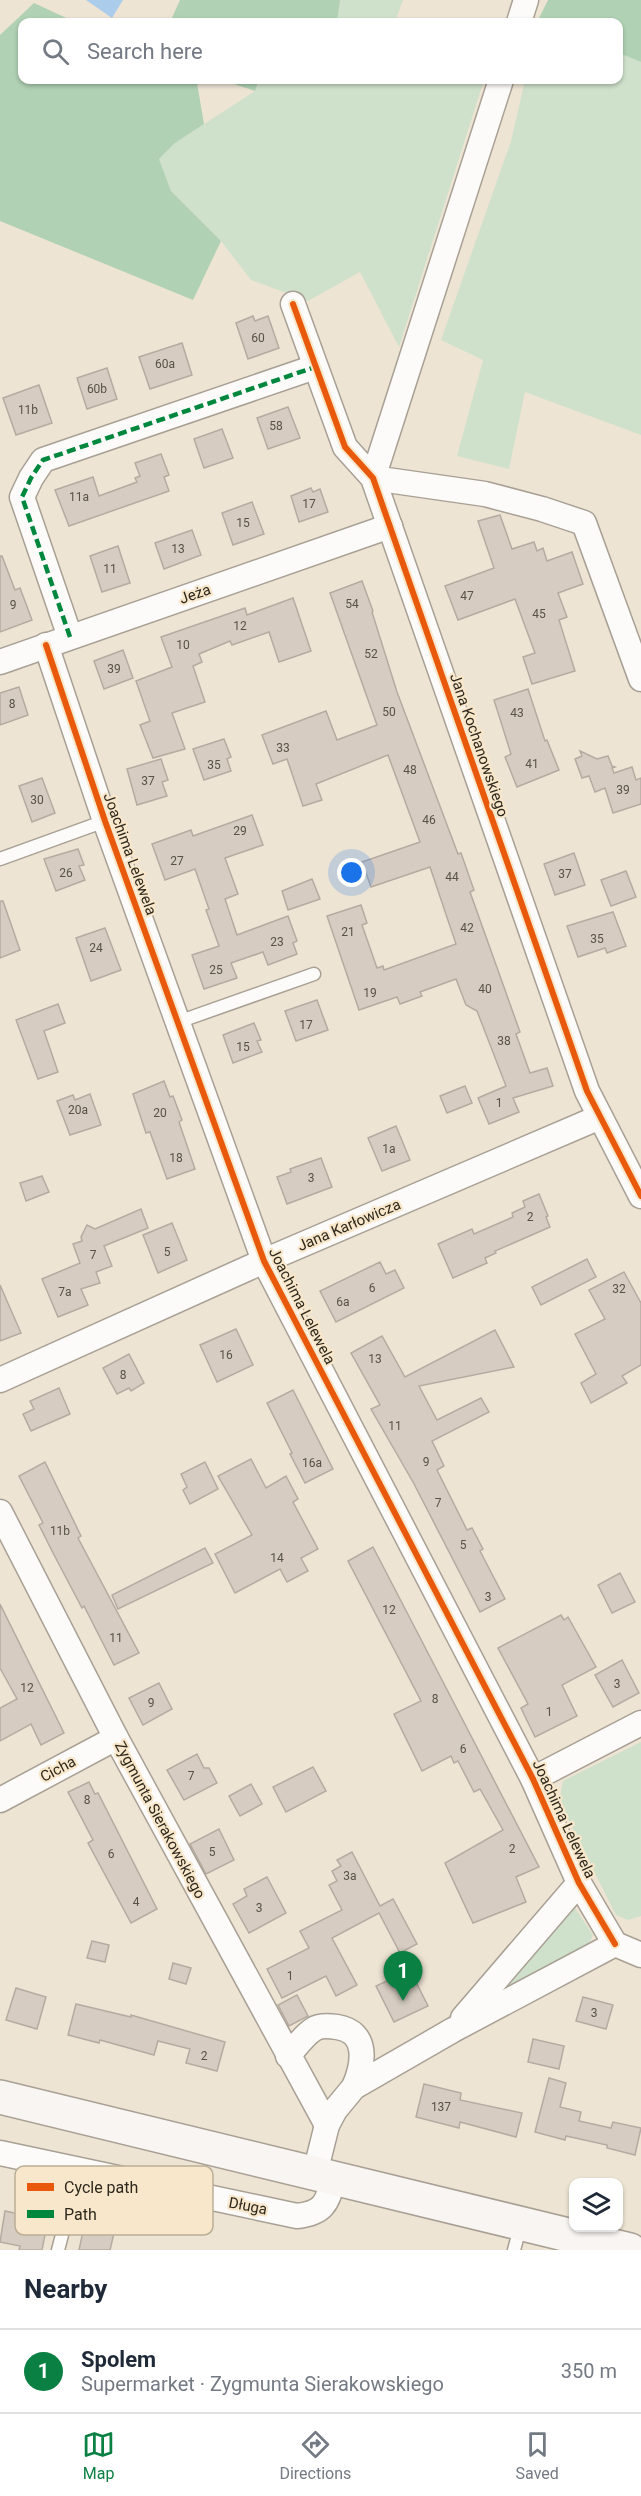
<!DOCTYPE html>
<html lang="en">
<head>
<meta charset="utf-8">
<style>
	:root { --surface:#fff; --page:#f2f2f3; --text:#1f2937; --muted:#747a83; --line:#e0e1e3; --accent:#0b8043 }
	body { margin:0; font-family:Roboto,sans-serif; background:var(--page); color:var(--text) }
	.controls { position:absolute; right:18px; bottom:18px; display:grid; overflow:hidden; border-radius:12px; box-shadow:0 2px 4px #0004 }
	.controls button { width:54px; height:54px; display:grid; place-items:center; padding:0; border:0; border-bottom:2px solid var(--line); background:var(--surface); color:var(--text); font:30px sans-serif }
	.you { position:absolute; left:352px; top:873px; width:21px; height:21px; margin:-15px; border:4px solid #fff; border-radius:50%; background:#1a73e8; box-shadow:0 0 0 9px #1a73e833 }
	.badge { display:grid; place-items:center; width:39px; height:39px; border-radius:50%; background:var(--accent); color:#fff; font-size:20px; font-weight:700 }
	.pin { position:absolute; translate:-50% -50px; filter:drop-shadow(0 2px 3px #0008) }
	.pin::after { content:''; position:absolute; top:32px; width:21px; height:18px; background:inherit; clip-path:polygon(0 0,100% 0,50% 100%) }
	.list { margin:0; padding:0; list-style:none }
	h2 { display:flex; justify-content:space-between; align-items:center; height:78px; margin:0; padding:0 24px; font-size:26px }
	h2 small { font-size:20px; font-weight:400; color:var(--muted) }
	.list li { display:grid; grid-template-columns:39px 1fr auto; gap:18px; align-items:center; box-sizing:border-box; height:84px; padding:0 24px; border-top:2px solid var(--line) }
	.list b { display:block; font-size:22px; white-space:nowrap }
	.list p { margin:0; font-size:20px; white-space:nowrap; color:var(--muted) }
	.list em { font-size:20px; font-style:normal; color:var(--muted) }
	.icon { flex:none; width:33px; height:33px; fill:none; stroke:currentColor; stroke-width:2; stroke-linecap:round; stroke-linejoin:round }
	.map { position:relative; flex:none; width:641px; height:2250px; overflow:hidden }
	.search { position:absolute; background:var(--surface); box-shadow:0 2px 4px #0004; left:18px; right:18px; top:18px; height:66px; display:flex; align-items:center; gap:15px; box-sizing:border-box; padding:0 21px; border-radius:12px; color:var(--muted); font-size:22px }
	.sheet { height:162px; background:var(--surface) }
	nav { display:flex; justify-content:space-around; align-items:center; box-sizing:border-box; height:84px; border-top:2px solid var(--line); background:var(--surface); font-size:16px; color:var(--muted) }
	nav a { display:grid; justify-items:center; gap:3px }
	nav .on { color:var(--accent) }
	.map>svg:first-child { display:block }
	.green { fill:#cfe1cb }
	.forest { fill:#b0d1b4 }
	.water { fill:#abcceb }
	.building { fill:#d6ccc1; stroke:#b5aba1; stroke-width:1.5 }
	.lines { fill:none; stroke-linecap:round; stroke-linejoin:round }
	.lane-casing { stroke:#a8a094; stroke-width:15 }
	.street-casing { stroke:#a8a094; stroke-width:27 }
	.secondary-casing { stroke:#a8a094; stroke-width:36 }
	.lane { stroke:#fcfbf9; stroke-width:12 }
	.street { stroke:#fcfbf9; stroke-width:24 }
	.secondary { stroke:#f9f5f3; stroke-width:33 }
	.quiet { stroke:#00873e; stroke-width:4.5; stroke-dasharray:9 4.5; stroke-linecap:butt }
	.cycleway-casing { stroke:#f8e7ca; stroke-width:10 }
	.cycleway { stroke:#e8590c; stroke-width:6 }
	.labels { text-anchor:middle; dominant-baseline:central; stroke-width:4.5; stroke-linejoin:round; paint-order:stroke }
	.number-label { font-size:12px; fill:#585146 }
	.street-label { font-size:15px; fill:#2e281d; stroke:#f8e7ca }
	.key { fill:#f8e7ca; stroke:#bbae96; stroke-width:1.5 }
	.key-label { font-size:16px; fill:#2e281d }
</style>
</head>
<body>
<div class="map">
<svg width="641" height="2250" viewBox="0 0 641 2250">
	<rect width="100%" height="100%" fill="#eee4d4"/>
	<g class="green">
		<path d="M340,0H403L395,22H337Z"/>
		<path d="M619,53L641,62V435L525,392L509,469L457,456L483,360L441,340L511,141L525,80H618Z"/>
		<path d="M259,80H484L399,347L360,272L308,301L251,280L221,241L171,191L159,159L175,143L255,91Z"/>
		<path d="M641,1742V1916L628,1920L616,1915L559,1801L563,1781Z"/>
		<path d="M575,1908L593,1935L589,1945L505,1988Z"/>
	</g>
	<g class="forest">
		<path d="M180,0H340L337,22H170Z"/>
		<path d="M548,0H641V62L619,53L618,22H543L538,20Z"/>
		<path d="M34,3L75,22H22V80H191L197,83L204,124L175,143L159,159L171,191L221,241L193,300L0,221V35Z"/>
		<path d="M222,80H259L255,91Z"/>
	</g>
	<path class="water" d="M86,0H123L112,18Z"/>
	<g class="building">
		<path d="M253,316L255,321L268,316L279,348L248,359L236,323Z"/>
		<path d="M182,343L192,375L150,389L139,357Z"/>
		<path d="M107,368L117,399L87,409L77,378Z"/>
		<path d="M39,385L52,423L16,435L3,398Z"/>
		<path d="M288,407L300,438L268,449L257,418Z"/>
		<path d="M222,429L233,458L204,468L194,439Z"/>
		<path d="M161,454L169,475L164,477L169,491L69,526L55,490L93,477L99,496L137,482L135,478L140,476L135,463Z"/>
		<path d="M311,488L313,492L320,489L328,512L299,522L291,496Z"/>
		<path d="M252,502L264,534L233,545L222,513Z"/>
		<path d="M500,515L512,549L534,542L537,551L543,548L547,561L572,552L583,584L558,593L567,617L559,620L575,671L532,684L523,657L535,653L515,599L458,620L445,586L494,568L478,521Z"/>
		<path d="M192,530L201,555L164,569L155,543Z"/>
		<path d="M118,546L130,583L102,592L90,556Z"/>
		<path d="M0,556H2L15,590L20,588L32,620L0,632Z"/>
		<path d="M362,581L373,611L372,612L397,692L458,854L461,853L474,890L470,892L520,1032L516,1034L530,1073L547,1068L553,1086L513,1098L519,1112L489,1124L478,1098L506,1086L477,1011L466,1005L456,979L420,992L422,996L400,1004L397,997L359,1010L327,916L361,905L367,923L362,925L377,968L383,966L384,970L456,944L430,867L371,887L362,862L420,842L388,755L316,784L322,800L303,806L287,759L273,764L262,735L326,711L337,740L377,725L330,593Z"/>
		<path d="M293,598L311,651L279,662L269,632L232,645L230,641L199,654L202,662L193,666L205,702L172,713L185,749L153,758L140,725L150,721L136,681L172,667L161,637L245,608L247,615Z"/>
		<path d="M123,650L133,678L104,689L94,661Z"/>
		<path d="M19,687L28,715L0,725V693Z"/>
		<path d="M528,689L545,741L547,740L559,770L517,787L505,757L511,754L494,700Z"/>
		<path d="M224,739L231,757L227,759L231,771L204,780L193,749Z"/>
		<path d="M580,751L597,759L608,756L612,766L615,767L612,768L614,773L632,767L636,780L641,778V804L613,813L605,788L595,792L589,776L582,778L575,759L582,756Z"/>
		<path d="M161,759L168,780L162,782L167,796L137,805L127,769Z"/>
		<path d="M42,778L55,813L32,822L19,786Z"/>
		<path d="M252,815L263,845L225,858L238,894L225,899L237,935L288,916L297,941L293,943L297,954L268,965L263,952L231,963L237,978L204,989L192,955L219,946L206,910L209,909L195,869L165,880L152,844L191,830L193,836Z"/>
		<path d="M78,849L84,865L79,866L85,880L56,891L44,859Z"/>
		<path d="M574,853L585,885L555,895L544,864Z"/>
		<path d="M626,871L636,897L611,906L601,880Z"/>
		<path d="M312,879L320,899L288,910L282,891Z"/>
		<path d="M0,901H3L20,950L0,958Z"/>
		<path d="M613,912L626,946L607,953L605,948L578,957L567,926Z"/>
		<path d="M105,928L121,970L91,981L76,938Z"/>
		<path d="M317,1000L328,1030L296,1041L285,1011Z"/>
		<path d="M58,1004L65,1023L44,1031L58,1072L38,1079L16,1020Z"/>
		<path d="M254,1023L261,1040L257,1041L262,1052L233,1063L223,1035Z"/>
		<path d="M164,1081L170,1097L173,1096L182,1120L179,1122L195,1169L167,1179L150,1132L146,1133L133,1094Z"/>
		<path d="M465,1086L472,1103L447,1113L440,1096Z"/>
		<path d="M90,1094L101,1125L70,1135L57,1101L73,1095L75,1100Z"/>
		<path d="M396,1126L410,1160L382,1171L368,1138Z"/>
		<path d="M321,1158L332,1187L287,1204L277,1177L291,1172L290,1169Z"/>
		<path d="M42,1176L49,1192L26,1201L20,1183Z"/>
		<path d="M539,1194L548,1216L546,1217L550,1227L495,1251L496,1253L485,1258L487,1263L453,1278L438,1244L472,1229L474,1234L513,1217L512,1213L525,1207L523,1201Z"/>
		<path d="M141,1209L148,1228L104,1246L112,1266L96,1272L100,1283L81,1289L88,1305L58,1317L42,1279L80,1263L73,1244L82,1241L81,1237L87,1225L95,1229Z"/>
		<path d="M172,1223L187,1260L158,1273L143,1235Z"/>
		<path d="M587,1259L596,1277L541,1305L532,1287Z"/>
		<path d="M380,1262L386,1274L395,1270L404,1288L336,1322L320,1291Z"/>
		<path d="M624,1272L641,1303V1365L622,1376L627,1383L591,1403L581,1383L596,1374L575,1334L605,1319L589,1290Z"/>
		<path d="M0,1285L21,1333L0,1341Z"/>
		<path d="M236,1329L253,1365L217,1382L200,1345Z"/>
		<path d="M495,1330L514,1367L419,1386L437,1420L481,1398L489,1412L432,1441L444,1466L437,1470L467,1530L472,1528L483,1549L480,1551L505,1599L480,1612L413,1482L371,1409L380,1405L351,1353L382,1336L405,1377Z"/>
		<path d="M129,1354L144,1383L131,1391L129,1388L117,1394L103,1368Z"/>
		<path d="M59,1388L70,1414L31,1431L23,1414L34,1409L30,1401Z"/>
		<path d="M293,1390L333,1469L305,1483L290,1454L292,1453L267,1403Z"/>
		<path d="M251,1459L266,1488L286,1476L298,1499L293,1502L318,1549L301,1558L308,1571L287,1582L280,1569L235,1593L215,1554L252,1535L218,1476Z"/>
		<path d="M45,1462L81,1536L78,1538L139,1653L114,1665L84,1606L82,1608L52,1551L39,1525L43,1523L19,1476Z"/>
		<path d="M205,1462L218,1489L190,1504L183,1490L187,1487L181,1474Z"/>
		<path d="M373,1547L539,1867L516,1877L526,1902L473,1923L445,1863L503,1830L480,1789L474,1792L458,1761L454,1763L451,1756L422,1771L394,1714L421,1701L348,1561Z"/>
		<path d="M205,1548L213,1563L118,1609L112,1595Z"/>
		<path d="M620,1573L635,1602L612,1613L598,1585Z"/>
		<path d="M0,1604L64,1733L41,1745L31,1724L0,1741V1708L17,1699L0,1668Z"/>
		<path d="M561,1615L564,1620L568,1617L596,1667L562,1685L577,1716L535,1737L521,1708L528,1704L498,1648Z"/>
		<path d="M622,1660L639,1693L613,1707L595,1675Z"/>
		<path d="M159,1683L172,1709L143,1725L129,1698Z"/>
		<path d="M197,1754L204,1768H209L217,1783L184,1800L167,1770Z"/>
		<path d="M313,1767L326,1791L286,1812L273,1787Z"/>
		<path d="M89,1782L95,1794L98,1793L157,1909L131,1923L88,1843L93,1840L68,1792Z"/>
		<path d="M251,1784L262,1804L240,1816L229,1796Z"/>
		<path d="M219,1829L234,1860L206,1874L190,1844Z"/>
		<path d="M352,1852L380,1906L393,1899L417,1944L400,1953L379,1913L332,1938L357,1985L336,1996L326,1976L282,1998L267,1969L309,1948L300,1931L342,1910L329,1885L337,1881L332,1871L341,1866L337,1860Z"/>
		<path d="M267,1877L286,1913L249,1933L233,1904L247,1896L244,1889Z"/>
		<path d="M92,1941L109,1945L105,1962L87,1958Z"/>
		<path d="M173,1963L191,1968L186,1984L169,1979Z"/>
		<path d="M410,1970L428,2006L394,2022L376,1986Z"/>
		<path d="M16,1988L46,1997L37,2029L6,2020Z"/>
		<path d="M297,1995L308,2016L289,2026L278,2005Z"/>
		<path d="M583,1997L613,2005L606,2029L576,2021Z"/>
		<path d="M76,2004L131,2017V2015L225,2042L217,2071L186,2063L190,2049L158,2041L154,2055L100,2040L99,2043L68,2035Z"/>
		<path d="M533,2039L564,2046L559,2069L528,2062Z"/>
		<path d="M549,2078L566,2083L560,2107L581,2112L579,2121L611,2128L613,2122L641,2128L635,2155L607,2148V2145L566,2136L565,2140L535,2132Z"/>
		<path d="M424,2084L461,2093L460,2100L522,2113L516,2137L460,2122L459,2128L416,2117Z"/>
		<path d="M5,2211L48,2220L42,2250H19L20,2246L0,2242Z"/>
		<path d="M85,2222L105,2227L104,2230L114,2233L110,2250H79Z"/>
	</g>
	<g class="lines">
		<defs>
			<g id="lane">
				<path d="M0,859L105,821"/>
				<path d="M178,1022L314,974"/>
				<path d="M58,2250L79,2171"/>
				<path d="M514,2250L521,2224"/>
			</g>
			<g id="street">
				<path d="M519,22L526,0"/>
				<path d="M501,80L373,478L485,494L542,509L584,523L641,679"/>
				<path d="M293,304L345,447L373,478L587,1091L641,1196"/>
				<path d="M70,637L22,497L31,478L43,460L315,367"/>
				<path d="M46,645L105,821L264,1261L533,1779L579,1883L615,1944"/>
				<path d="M0,662L390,526"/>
				<path d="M0,1380L264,1261L600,1117"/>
				<path d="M0,1512L116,1738L327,2125"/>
				<path d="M533,1779L641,1723"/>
				<path d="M0,1800L116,1738"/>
				<path d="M615,1944L641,1955"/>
				<path d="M463,2018L579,1883"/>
				<path d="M288,2056C296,2047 304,2035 314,2029C320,2025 330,2026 337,2027C369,2032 364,2064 354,2087"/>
				<path d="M0,2153L297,2216C325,2213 327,2202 334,2178"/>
				<path d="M315,2173L327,2125L335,2110L354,2087L453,2030L615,1944"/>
			</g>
			<path id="secondary" d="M0,2097L630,2250"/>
		</defs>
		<use href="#lane" class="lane-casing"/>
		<use href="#street" class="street-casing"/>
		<use href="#secondary" class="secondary-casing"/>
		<use href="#lane" class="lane"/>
		<use href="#street" class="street"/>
		<use href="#secondary" class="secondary"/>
		<path class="quiet" d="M70,637L22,497L31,478L43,460L315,367"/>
		<defs>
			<g id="cycleway">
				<path d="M293,304L345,447L373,478L587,1091L641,1196"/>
				<path d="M46,645L105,821L264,1261L533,1779L579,1883L615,1944"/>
			</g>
		</defs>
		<use href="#cycleway" class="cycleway-casing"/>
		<use href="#cycleway" class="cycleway"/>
	</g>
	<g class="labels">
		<g class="number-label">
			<text x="258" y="338">60</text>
			<text x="165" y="364">60a</text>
			<text x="97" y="389">60b</text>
			<text x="28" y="410">11b</text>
			<text x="276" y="426">58</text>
			<text x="79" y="497">11a</text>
			<text x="309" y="504">17</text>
			<text x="243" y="523">15</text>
			<text x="178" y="549">13</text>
			<text x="110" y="569">11</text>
			<text x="467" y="596">47</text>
			<text x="352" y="604">54</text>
			<text x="13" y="605">9</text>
			<text x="539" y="614">45</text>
			<text x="240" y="626">12</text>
			<text x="183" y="645">10</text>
			<text x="371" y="654">52</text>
			<text x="114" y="669">39</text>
			<text x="12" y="704">8</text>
			<text x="389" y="712">50</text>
			<text x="517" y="713">43</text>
			<text x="283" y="748">33</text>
			<text x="532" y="764">41</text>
			<text x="214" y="765">35</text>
			<text x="410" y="770">48</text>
			<text x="148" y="781">37</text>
			<text x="623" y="790">39</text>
			<text x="37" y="800">30</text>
			<text x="429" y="820">46</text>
			<text x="240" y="831">29</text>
			<text x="177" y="861">27</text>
			<text x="66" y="873">26</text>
			<text x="565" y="874">37</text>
			<text x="452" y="877">44</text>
			<text x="467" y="928">42</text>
			<text x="348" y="932">21</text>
			<text x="597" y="939">35</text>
			<text x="277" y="942">23</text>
			<text x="96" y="948">24</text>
			<text x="216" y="970">25</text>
			<text x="485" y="989">40</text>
			<text x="370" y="993">19</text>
			<text x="306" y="1025">17</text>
			<text x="504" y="1041">38</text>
			<text x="243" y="1047">15</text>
			<text x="499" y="1103">1</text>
			<text x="78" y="1110">20a</text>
			<text x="160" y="1113">20</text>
			<text x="389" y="1149">1a</text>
			<text x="176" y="1158">18</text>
			<text x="311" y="1178">3</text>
			<text x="530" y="1217">2</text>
			<text x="167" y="1252">5</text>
			<text x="93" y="1255">7</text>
			<text x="372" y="1288">6</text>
			<text x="619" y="1289">32</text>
			<text x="65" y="1292">7a</text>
			<text x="343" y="1302">6a</text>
			<text x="226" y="1355">16</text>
			<text x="375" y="1359">13</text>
			<text x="123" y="1375">8</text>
			<text x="395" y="1426">11</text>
			<text x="426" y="1462">9</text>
			<text x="312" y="1463">16a</text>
			<text x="438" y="1503">7</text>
			<text x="60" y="1531">11b</text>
			<text x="463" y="1545">5</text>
			<text x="277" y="1558">14</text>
			<text x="488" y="1597">3</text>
			<text x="389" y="1610">12</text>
			<text x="116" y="1638">11</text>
			<text x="617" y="1684">3</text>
			<text x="27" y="1688">12</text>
			<text x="435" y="1699">8</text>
			<text x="151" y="1703">9</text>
			<text x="549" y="1712">1</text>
			<text x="463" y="1749">6</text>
			<text x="191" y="1776">7</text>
			<text x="87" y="1800">8</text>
			<text x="512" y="1849">2</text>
			<text x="212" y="1852">5</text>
			<text x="111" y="1854">6</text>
			<text x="350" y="1876">3a</text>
			<text x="136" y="1902">4</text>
			<text x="259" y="1908">3</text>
			<text x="290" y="1976">1</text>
			<text x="594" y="2013">3</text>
			<text x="204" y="2056">2</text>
			<text x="441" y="2107">137</text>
		</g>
		<g class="street-label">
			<text transform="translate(195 594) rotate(-19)">Jeża</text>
			<text transform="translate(479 745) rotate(71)">Jana Kochanowskiego</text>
			<text transform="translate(130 854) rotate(70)">Joachima Lelewela</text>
			<text transform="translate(349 1225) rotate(-23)">Jana Karłowicza</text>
			<text transform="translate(302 1306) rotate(63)">Joachima Lelewela</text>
			<text transform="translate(58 1769) rotate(-28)">Cicha</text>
			<text transform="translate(564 1819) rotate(65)">Joachima Lelewela</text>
			<text transform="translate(160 1820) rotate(62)">Zygmunta Sierakowskiego</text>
			<text transform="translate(248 2206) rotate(11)">Długa</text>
		</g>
	</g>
	<rect x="15" y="2166" width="198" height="69" rx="9" class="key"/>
	<rect x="27" y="2183" width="27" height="8" fill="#e8590c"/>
	<rect x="27" y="2210" width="27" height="8" fill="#00873e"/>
	<g class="key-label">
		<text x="64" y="2193">Cycle path</text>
		<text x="64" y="2220">Path</text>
	</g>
</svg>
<div class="controls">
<button><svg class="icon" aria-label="layers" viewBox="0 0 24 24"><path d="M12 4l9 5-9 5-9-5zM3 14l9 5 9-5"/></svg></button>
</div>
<div class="you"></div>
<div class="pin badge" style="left:403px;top:2001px">1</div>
<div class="search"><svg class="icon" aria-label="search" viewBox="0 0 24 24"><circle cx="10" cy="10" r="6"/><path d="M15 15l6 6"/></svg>Search here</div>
</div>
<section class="sheet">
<h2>Nearby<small></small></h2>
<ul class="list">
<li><span class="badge">1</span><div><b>Spolem</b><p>Supermarket · Zygmunta Sierakowskiego</p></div><em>350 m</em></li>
</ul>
</section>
<nav>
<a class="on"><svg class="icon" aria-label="map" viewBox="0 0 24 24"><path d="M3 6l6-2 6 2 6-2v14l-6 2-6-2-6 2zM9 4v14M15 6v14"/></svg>Map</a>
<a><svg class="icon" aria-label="directions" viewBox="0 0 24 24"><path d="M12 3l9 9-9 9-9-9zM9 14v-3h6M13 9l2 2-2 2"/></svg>Directions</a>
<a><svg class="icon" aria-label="saved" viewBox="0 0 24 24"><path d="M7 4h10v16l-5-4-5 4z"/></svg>Saved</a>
</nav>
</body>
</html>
